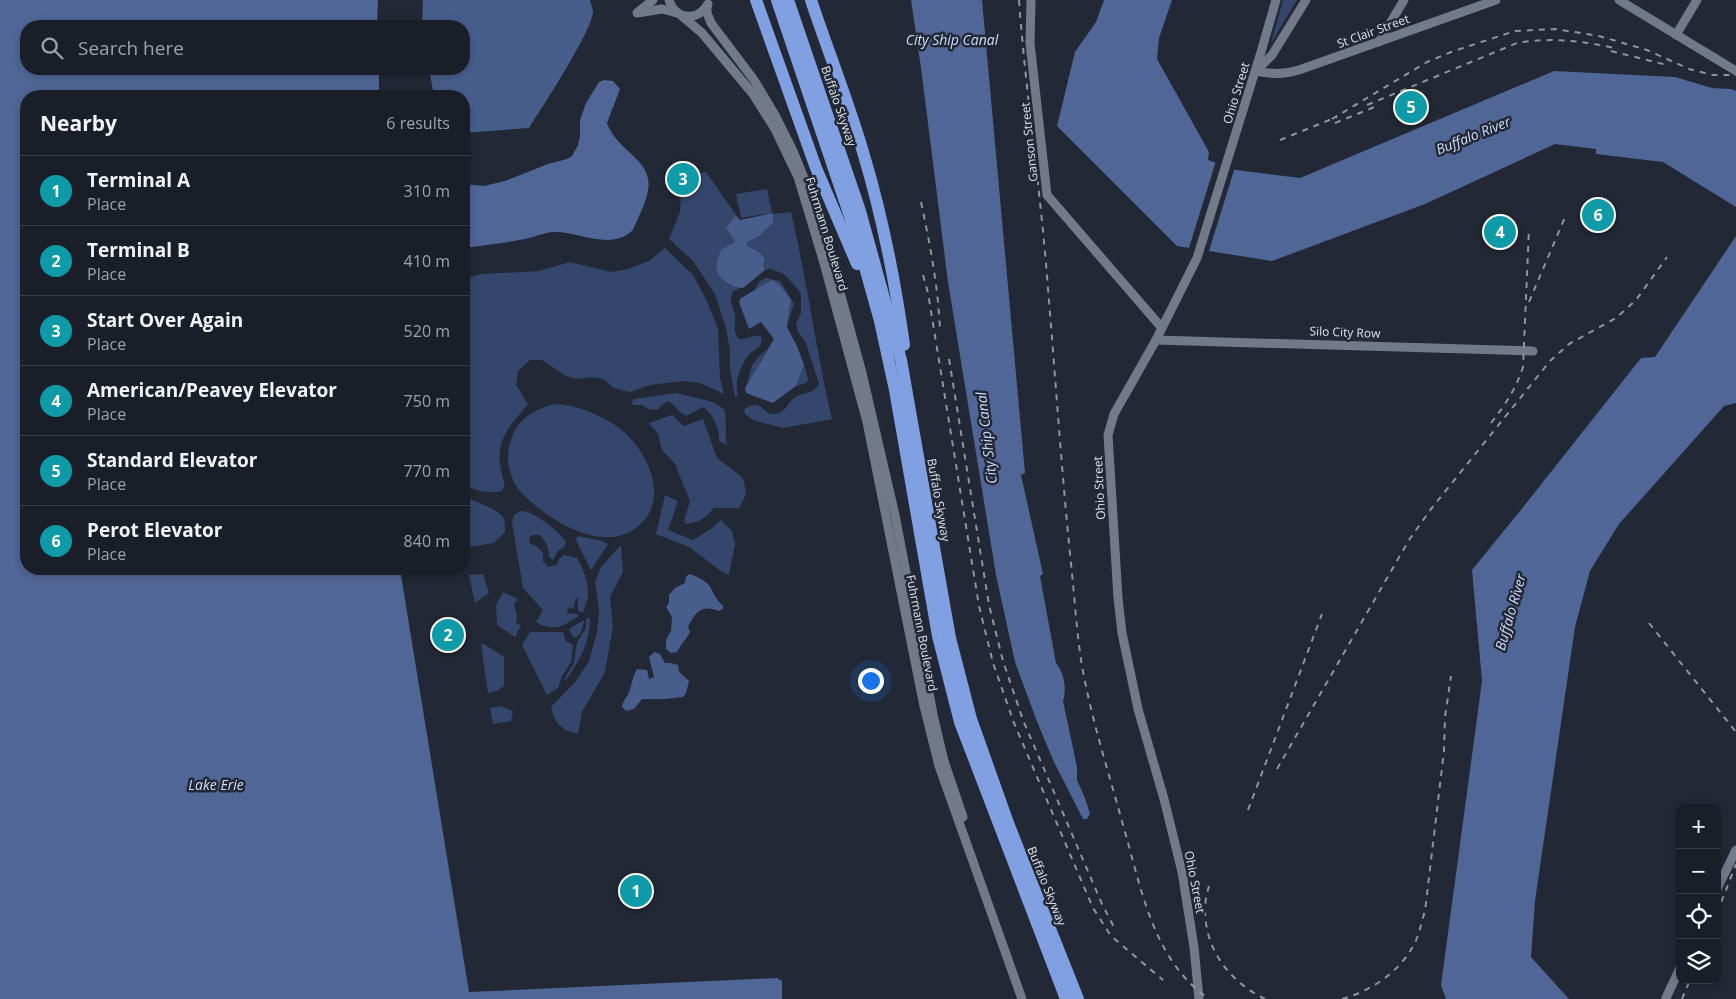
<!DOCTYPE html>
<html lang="en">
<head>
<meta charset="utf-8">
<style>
	:root { --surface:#1a1e28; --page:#232730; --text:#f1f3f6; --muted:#9fa2a8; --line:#383c45; --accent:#f3a443 }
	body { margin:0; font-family:"Open Sans",sans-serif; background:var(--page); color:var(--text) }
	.controls { position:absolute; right:15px; bottom:15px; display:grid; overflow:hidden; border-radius:10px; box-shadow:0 2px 8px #0003 }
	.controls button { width:45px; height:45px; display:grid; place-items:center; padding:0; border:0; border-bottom:1px solid var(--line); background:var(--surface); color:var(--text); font:25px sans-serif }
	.you { position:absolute; left:870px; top:680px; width:18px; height:18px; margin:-12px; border:4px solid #fff; border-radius:50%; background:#1a73e8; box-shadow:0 0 0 8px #1a73e833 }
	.badge { display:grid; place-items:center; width:32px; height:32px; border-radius:50%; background:var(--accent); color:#fff; font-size:16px; font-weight:700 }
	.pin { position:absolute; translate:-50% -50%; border:2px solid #fff; box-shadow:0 1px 5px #0006 }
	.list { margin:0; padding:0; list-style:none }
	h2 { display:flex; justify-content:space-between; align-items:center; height:65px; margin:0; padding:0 20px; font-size:21px }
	h2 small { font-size:16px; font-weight:400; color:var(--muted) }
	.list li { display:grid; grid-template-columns:32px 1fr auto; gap:15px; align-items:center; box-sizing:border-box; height:70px; padding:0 20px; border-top:1px solid var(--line) }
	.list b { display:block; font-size:19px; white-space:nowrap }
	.list p { margin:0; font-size:16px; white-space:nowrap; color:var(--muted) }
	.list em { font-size:16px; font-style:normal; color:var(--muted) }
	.icon { flex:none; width:28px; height:28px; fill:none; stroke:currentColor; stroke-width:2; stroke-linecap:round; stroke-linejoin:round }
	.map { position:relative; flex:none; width:1736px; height:999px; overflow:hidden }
	.search { position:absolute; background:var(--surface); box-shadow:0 2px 8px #0003; left:20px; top:20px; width:450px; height:55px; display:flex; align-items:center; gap:12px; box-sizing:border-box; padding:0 18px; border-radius:20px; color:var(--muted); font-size:19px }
	.panel { position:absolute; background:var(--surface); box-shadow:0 2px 8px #0003; left:20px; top:90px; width:450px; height:485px; border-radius:20px }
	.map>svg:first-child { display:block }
	.green { fill:#34466b }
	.forest { fill:#475d8c }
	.water { fill:#506696 }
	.pier { fill:#222835 }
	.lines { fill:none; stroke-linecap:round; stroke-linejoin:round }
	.minor { stroke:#727a89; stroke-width:9 }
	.highway { stroke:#81a0e2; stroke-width:12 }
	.rail { stroke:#8f959f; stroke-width:2; stroke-dasharray:6 6; stroke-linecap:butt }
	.labels { text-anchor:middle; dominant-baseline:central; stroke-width:5; stroke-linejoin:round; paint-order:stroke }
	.street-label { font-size:12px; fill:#dde2ea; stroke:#222835 }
	.water-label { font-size:14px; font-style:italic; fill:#cfdefc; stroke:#222835 }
</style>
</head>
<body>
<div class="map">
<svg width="1736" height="999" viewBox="0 0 1736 999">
	<rect width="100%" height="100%" fill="#222835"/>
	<g class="green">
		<path d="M1283,0H1297L1271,43Z"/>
		<path d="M706,172L736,215L726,228L735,242L730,245L736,288L740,289L733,291C728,304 733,305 735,315C736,325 732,331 739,339C748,340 754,333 761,337C764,348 753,349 748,356C740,366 734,383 738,395L735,397L730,369V350L726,328L715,294L693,261L669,239L680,212L682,177Z"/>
		<path d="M767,189L772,213L741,218L736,194Z"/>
		<path d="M791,212C807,280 816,350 832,419L783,428L753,420L746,415L744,410C762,396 761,415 775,414C784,414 787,404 793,399C803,390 809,398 819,384L806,343L798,332L796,324L801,313V294L797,288L784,274L771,269L765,270L763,265L765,258L758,251L747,246V242C757,236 765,231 773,223V214Z"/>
		<path d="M665,248L693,275L707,301L718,328L720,378L724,394L700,383L683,381L650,385L630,392L614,388L603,379L591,377L578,379L566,376L542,360H530L518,371L516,385L528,404C503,434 492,445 505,485L502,491C487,494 478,491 464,485V278L483,274L539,271L570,262L611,272L628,269L649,261Z"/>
		<path d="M766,278L780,281L794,304L788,322L791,300L772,280L754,291L760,281Z"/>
		<path d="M767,349L747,385C752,364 751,364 767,349Z"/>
		<path d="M804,365L808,379L807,383L796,386Z"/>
		<path d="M676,393L713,402L724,409C728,421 724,433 727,445C725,444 722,443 720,441C718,438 719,433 718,430C715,421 711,412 703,407L686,416C678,412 676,405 668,401L662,405L657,410L648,409L642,405H633L632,402L634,399Z"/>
		<path d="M555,404C577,405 598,414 615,425C647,446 673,501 636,528C603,552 556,524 530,501C523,494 515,487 512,477C507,465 507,452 511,440C517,419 535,409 555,404Z"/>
		<path d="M672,415L684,426L703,419L717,458L741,476L744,481L746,494L739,508H714C704,519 701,522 686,524L684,521L690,501L675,464L662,450L658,434L649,423Z"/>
		<path d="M665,495L678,501L668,530L693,540L712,528L721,520L732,531L735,544L729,575L721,571L689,547L656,534Z"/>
		<path d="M464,496C473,501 500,509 504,519C505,523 505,528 505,532L494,543L464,548Z"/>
		<path d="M521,511C533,510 560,532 566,542L564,547L558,551L553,560L549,557C549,548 546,542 540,535H531L529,540L530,544L535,545L543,553V562L545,563L547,567L557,565L559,559L564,555L577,558C584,569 589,585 588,597C587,602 584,608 583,613L578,611V599L576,598L573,609L568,607L567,613L577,614L579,616C563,626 554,633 536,622L543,610L523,588L512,522L514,515Z"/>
		<path d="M579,536C588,539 601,539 608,544L592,569H590C587,561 576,543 576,538Z"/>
		<path d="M621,545L623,572L610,597L613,626L605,672L582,712L578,734C561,730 555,724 551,707L576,681L589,661L597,632L599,609L595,582L601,567Z"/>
		<path d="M483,574L489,593L475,603L469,575Z"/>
		<path d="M503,592L518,599L514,604L517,616L516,624L521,625L515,637L497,625L496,605Z"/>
		<path d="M590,617C590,642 580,661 565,681V678L574,663L576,647L578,641L586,628V619Z"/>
		<path d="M584,620V622L580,634L576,637H573L569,629Z"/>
		<path d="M530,632H563L566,641L573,645L571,662L562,676L558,688L547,695L522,645Z"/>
		<path d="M481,644H484L504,657V686L497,691L488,693Z"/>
		<path d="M500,706L513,711L511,721L493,724L490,708Z"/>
	</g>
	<g class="forest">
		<path d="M423,0H590C591,4 592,8 593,11C593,30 541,109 529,128L464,133V96H434L429,69H464V26H422Z"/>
		<path d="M773,213V223L759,236L747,242V246L758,251L765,258L763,265L765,270L743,288C735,289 720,280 717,271C715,264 719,256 721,250L735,242L726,228L736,215L740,220Z"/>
		<path d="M772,280L781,287L791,300L787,327L797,346L804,365L796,386L773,403L746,393L745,388L774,339L761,322L749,329L739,302L741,298Z"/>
		<path d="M689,574C694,575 705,581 708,584C713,590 715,599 723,606V609L719,611C702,604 695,612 688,627L690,632C686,640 681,644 677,652L671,653L666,649V640L671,631L672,617L666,607L669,603V595L675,588L685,583L686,577Z"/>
		<path d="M654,652L660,654L665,663H671L678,665L679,672L689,681L686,693L683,697L664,699H642L634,709L626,711L622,707C623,700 627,698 629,692C632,684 632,678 637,669L647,670L649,679L654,677L649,657Z"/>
	</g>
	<g class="water">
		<path d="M0,0H378L377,26H26V69H379V96H26V569H400L469,992L777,978L782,981V999H0Z"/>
		<path d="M911,0H982L1025,473L1021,475L1043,574L1040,576L1056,663C1064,673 1067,689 1063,701L1077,767V780L1085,798L1090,814L1087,819H1083L1054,762L1036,719L1015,662L996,575L948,282L921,68Z"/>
		<path d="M1104,0H1172L1159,38L1157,59L1209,152L1208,160L1236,170L1300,178L1554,71L1675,77L1712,88L1731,89L1736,91V207L1663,162L1596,154V149L1555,144L1425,204L1272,261L1177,246L1057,126L1075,52L1096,22Z"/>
		<path d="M604,80L613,81L620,89L607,123C608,126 610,130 612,133C624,153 653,163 648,190C646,204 638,217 633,230C611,251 581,232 555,232C545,232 535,237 525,239C505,243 484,245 464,248V184L484,186L505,181L548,164L567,159L572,156L578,145L580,136V120L586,103L599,82Z"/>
		<path d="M1736,236V403L1724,406L1619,524L1590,571L1575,627L1535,901L1531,957L1569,999H1446L1441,985L1482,681L1472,570L1520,511L1641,358L1655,357Z"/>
	</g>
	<path class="pier" d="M1216,161L1235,167L1208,254L1188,251Z"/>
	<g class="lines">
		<g class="minor">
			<path d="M669,0C675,20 698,22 708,4"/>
			<path d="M1031,0L1030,43L1047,195L1162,328"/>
			<path d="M1619,0L1736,71"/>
			<path d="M707,6V13L711,23L754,80L775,115L793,151L812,198L835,274L862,373L895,515L934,719L944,761L963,817"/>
			<path d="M638,12L653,0"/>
			<path d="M637,13L662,9L677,13"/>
			<path d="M682,16L702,33L753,94L775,129L798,177L824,263L867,422L924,706L939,766L1022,999"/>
			<path d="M1676,35L1697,0"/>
			<path d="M1379,42L1404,0"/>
			<path d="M1258,69L1272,55L1306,0"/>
			<path d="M1256,71C1271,74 1283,75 1299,70L1496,0"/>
			<path d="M1156,340L1533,351"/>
			<path d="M1717,889L1736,850"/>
			<path d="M1666,998L1680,968"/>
			<path d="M1199,999L1194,947L1182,872L1164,799L1138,709L1122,633L1118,598L1108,435L1114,414L1156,340L1197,258L1261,52L1276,0"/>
		</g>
		<g class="highway">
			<path d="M756,0L816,168L857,264"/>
			<path d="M777,0L854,228L880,321L895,390L938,636L960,722L1066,999"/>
			<path d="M788,0L860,211L901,360L950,638L971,719L1008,823L1078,999"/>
			<path d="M811,0C828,51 848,101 863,152C882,215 895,280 904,345"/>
		</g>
		<g class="rail">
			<path d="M1019,0C1026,97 1041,192 1048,289C1056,384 1062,479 1072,573C1075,604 1077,635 1082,666C1092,722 1110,777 1125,832C1142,892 1154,961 1209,999"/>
			<path d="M1611,51L1667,65"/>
			<path d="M1367,105L1517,43C1551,37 1585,41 1618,49"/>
			<path d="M1332,119L1427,62L1451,52L1515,31L1555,29L1599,36L1647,50L1689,69L1713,75H1736"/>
			<path d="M1335,123L1377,106"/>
			<path d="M1280,140L1337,117"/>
			<path d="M921,202C930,244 938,286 940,329"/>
			<path d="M923,275L928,293L979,606L993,663L1014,723L1093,908L1111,936L1163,980"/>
			<path d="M1529,302L1566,215"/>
			<path d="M949,359L989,605L1003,661L1023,720L1102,904L1116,931"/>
			<path d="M1491,423C1505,405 1516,389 1523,367L1529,228"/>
			<path d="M1649,623L1736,732"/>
			<path d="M1277,769L1409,540L1431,509L1550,361L1569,344L1616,318L1636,300L1667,257"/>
			<path d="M1248,810L1322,614"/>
			<path d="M1209,886C1207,893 1205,901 1205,909C1205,950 1229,981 1265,999"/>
			<path d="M1717,913L1736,864"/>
			<path d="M1342,999C1370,991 1397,974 1412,948C1419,937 1421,923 1425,911L1444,751L1445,717L1451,676"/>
			<path d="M1682,999L1690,980"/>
		</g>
	</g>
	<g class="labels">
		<g class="street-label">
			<text transform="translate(1373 31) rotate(-20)">St Clair Street</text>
			<text transform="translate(1236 93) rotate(-73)">Ohio Street</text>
			<text transform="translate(839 106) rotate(71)">Buffalo Skyway</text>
			<text transform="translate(1029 142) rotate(-96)">Ganson Street</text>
			<text transform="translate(827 234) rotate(73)">Fuhrmann Boulevard</text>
			<text transform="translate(1345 332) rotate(2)">Silo City Row</text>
			<text transform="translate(1099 488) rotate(-93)">Ohio Street</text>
			<text transform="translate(939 500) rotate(80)">Buffalo Skyway</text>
			<text transform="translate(922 633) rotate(79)">Fuhrmann Boulevard</text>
			<text transform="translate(1195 882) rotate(79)">Ohio Street</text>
			<text transform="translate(1047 886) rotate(68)">Buffalo Skyway</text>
		</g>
		<g class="water-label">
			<text x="952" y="39">City Ship Canal</text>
			<text transform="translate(1473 135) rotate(-22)">Buffalo River</text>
			<text transform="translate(986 438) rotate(-97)">City Ship Canal</text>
			<text transform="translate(1510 612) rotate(-74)">Buffalo River</text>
			<text x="216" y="784">Lake Erie</text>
		</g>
	</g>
</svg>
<div class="controls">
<button>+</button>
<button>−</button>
<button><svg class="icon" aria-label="locate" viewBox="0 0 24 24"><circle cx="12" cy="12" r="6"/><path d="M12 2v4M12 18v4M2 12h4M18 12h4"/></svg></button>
<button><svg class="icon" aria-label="layers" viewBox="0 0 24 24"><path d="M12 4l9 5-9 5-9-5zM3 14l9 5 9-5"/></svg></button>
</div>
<div class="you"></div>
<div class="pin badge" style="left:636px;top:891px;background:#0f9aa8">1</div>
<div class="pin badge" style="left:448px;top:635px;background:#0f9aa8">2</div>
<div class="pin badge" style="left:683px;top:179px;background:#0f9aa8">3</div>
<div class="pin badge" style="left:1500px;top:232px;background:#0f9aa8">4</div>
<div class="pin badge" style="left:1411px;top:107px;background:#0f9aa8">5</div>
<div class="pin badge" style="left:1598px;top:215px;background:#0f9aa8">6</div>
<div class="search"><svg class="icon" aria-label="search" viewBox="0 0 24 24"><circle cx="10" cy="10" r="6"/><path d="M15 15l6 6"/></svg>Search here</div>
<section class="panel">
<h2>Nearby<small>6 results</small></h2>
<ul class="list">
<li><span class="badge" style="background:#0f9aa8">1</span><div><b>Terminal A</b><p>Place</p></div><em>310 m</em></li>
<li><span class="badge" style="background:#0f9aa8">2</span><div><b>Terminal B</b><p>Place</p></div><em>410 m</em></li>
<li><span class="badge" style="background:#0f9aa8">3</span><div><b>Start Over Again</b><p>Place</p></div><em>520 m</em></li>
<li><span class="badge" style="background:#0f9aa8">4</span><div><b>American/Peavey Elevator</b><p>Place</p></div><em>750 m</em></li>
<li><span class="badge" style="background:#0f9aa8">5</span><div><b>Standard Elevator</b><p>Place</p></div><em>770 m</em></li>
<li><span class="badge" style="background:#0f9aa8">6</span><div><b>Perot Elevator</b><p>Place</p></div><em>840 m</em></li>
</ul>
</section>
</div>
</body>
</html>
